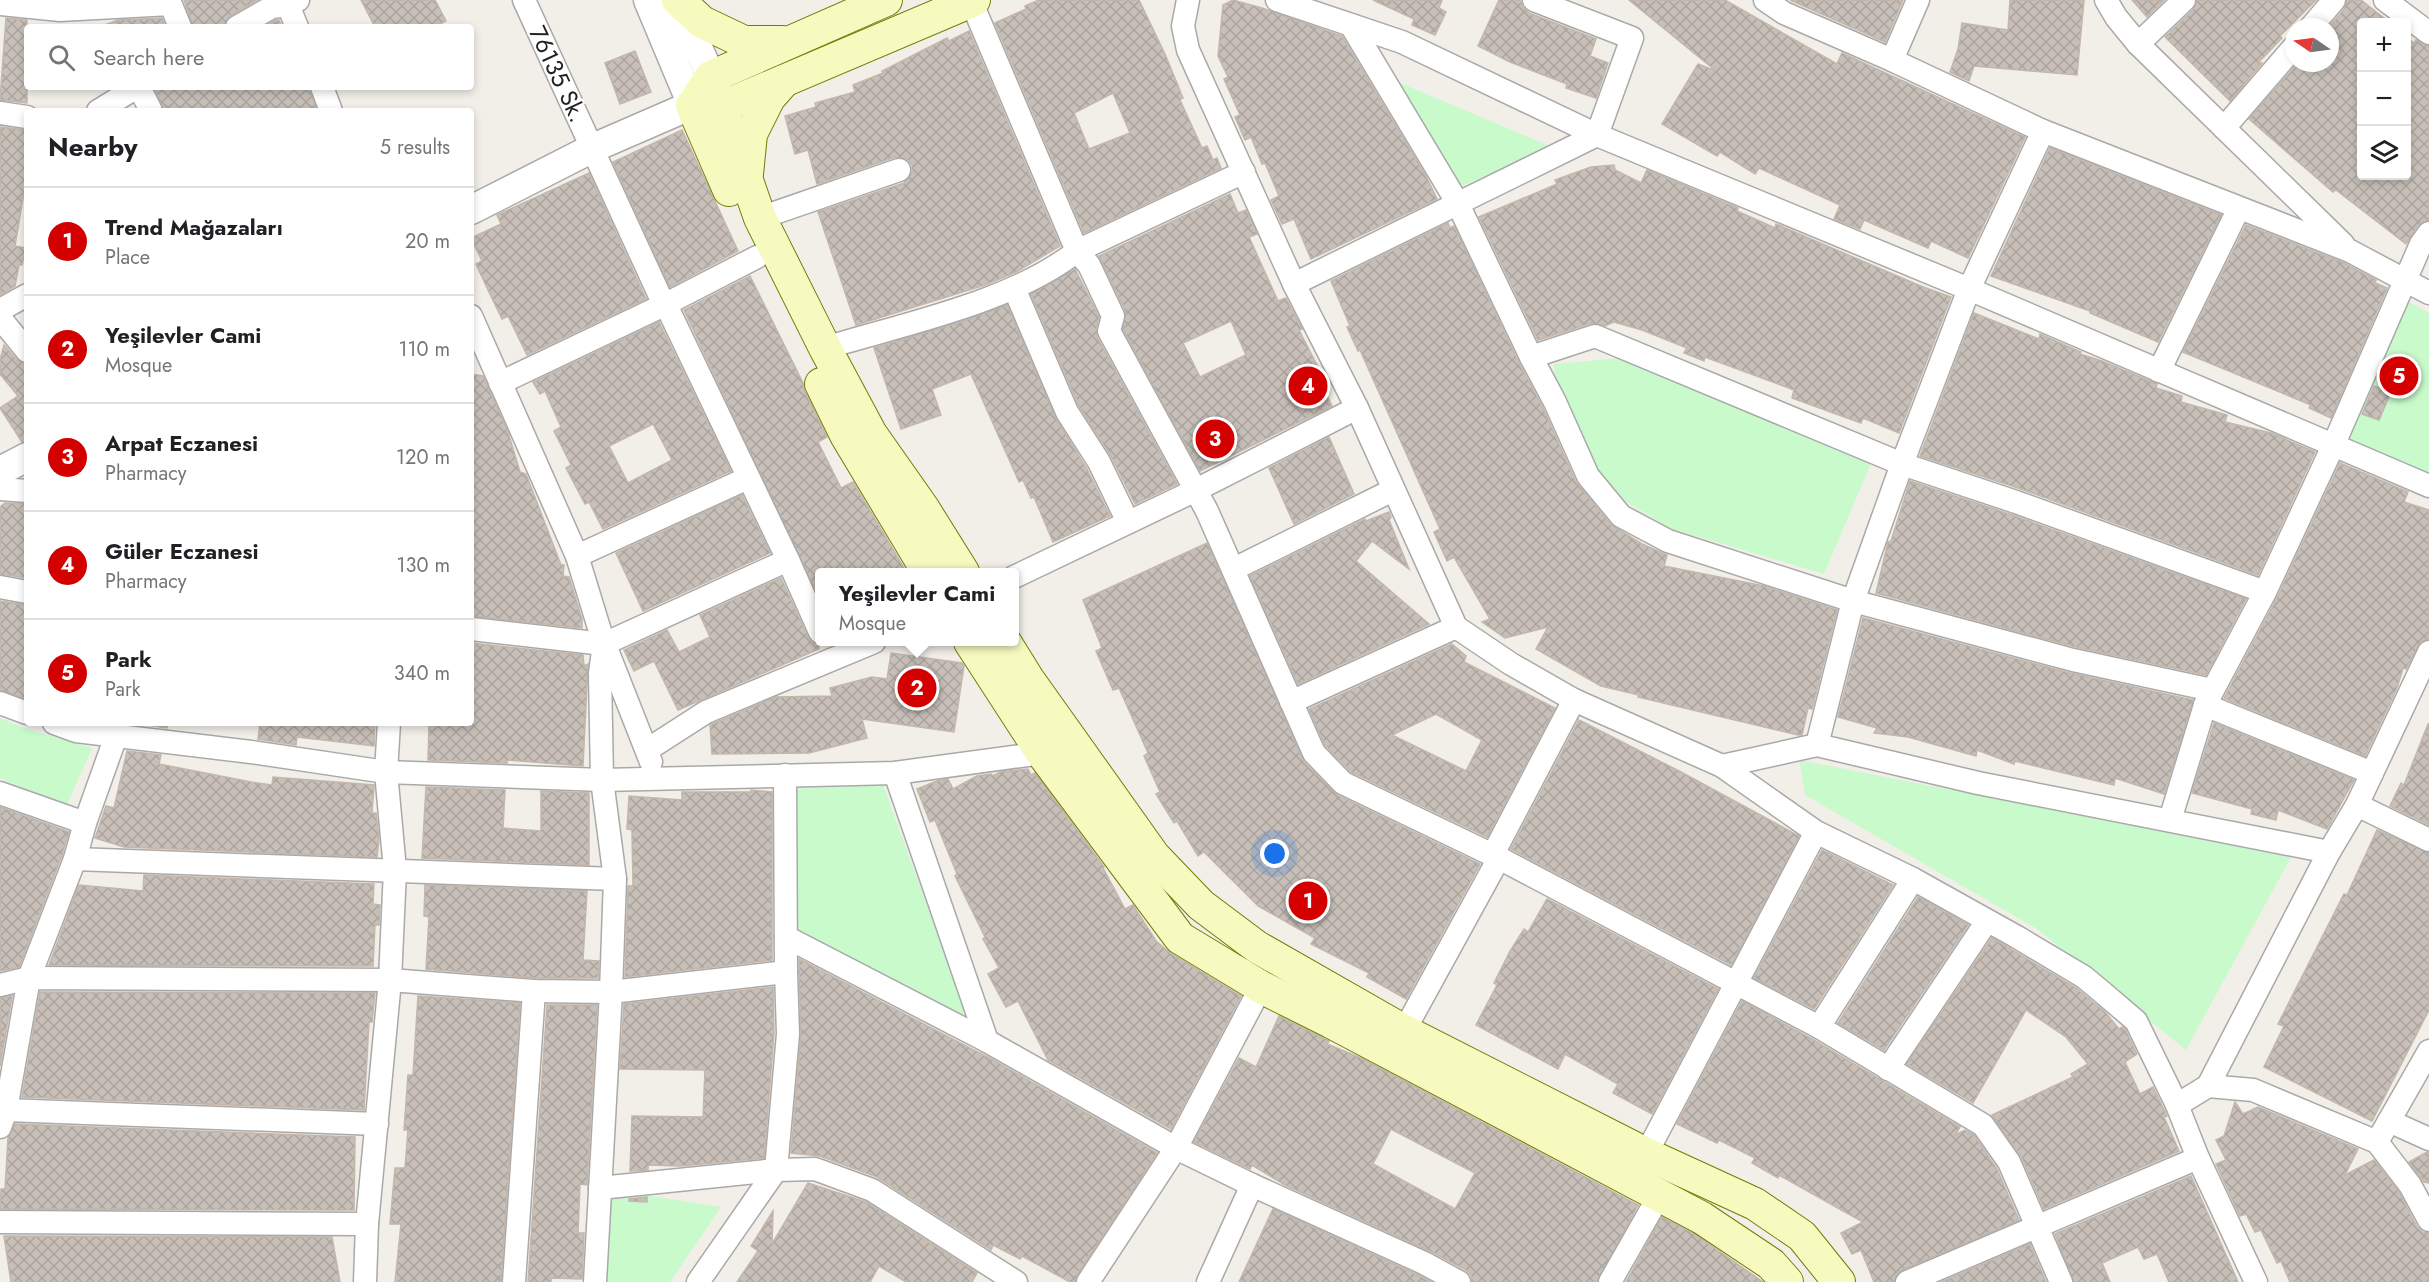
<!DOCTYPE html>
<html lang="en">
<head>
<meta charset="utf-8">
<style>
	:root { --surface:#fff; --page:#f6f6f6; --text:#202124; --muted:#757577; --line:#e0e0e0; --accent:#d40000 }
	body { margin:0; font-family:Jost,sans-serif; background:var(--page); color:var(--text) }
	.controls { position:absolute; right:18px; top:18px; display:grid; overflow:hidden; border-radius:6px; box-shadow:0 3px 9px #0003 }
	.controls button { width:54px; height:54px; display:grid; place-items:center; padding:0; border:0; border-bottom:2px solid var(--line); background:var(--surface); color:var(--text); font:30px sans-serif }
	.compass { position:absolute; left:2285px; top:18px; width:54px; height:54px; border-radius:50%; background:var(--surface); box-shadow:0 3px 9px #0003; rotate:283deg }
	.you { position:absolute; left:1275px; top:854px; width:21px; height:21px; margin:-15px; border:4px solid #fff; border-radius:50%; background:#1a73e8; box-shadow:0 0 0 9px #1a73e833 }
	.badge { display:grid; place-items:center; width:39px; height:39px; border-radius:50%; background:var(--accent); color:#fff; font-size:20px; font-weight:700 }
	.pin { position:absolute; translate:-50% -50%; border:3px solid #fff; box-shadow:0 2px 6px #0006 }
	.popup { position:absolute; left:815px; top:568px; width:204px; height:78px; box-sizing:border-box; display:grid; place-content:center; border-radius:6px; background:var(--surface); filter:drop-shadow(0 2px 4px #0005); font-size:20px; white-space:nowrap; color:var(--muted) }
	.popup b { font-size:22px; color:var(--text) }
	.popup::after { content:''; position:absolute; left:50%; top:100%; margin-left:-12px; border:12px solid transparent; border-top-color:var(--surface) }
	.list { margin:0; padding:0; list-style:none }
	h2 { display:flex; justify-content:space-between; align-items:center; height:78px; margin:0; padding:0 24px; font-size:26px }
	h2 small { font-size:20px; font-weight:400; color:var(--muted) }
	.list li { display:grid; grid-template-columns:39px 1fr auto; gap:18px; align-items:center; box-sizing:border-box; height:108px; padding:0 24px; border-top:2px solid var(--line) }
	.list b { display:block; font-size:22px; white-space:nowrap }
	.list p { margin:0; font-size:20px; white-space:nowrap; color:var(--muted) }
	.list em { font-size:20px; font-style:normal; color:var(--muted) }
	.icon { flex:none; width:33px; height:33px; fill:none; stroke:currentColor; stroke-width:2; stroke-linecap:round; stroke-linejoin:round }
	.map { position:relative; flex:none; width:2429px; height:1282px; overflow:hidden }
	.search { position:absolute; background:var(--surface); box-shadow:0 3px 9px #0003; left:24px; top:24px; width:450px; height:66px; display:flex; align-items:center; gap:15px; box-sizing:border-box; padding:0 21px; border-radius:6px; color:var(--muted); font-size:22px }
	.panel { position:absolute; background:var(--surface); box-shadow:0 3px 9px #0003; left:24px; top:108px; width:450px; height:618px; border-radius:6px }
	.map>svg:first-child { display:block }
	.park { fill:#c8facc }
	.building { fill:url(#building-cross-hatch); stroke:#c4b6ab; stroke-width:1.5; fill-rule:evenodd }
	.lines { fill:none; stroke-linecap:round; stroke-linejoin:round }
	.minor-casing { stroke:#a9a9a9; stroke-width:25 }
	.tertiary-casing { stroke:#a9a9a9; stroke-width:31 }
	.secondary-casing { stroke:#707d05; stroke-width:34 }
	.minor { stroke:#fff; stroke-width:22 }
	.tertiary { stroke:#fff; stroke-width:28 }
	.secondary { stroke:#f7fabf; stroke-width:32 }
	.labels { text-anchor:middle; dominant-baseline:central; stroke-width:4.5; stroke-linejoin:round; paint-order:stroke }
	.street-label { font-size:24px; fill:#222; stroke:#fff }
</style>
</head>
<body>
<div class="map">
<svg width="2429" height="1282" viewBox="0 0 2429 1282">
	<defs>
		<pattern id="building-cross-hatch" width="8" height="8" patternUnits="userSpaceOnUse" patternTransform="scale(1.5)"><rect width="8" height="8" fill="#c7bfb8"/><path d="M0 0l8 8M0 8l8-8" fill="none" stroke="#aba49e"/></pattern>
	</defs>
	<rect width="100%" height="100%" fill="#f2efe9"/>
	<g class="park">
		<path d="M1398,82L1552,147L1460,187Z"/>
		<path d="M2402,298L2429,313V476L2343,439Z"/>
		<path d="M1622,358L1872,461L1824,574L1669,528L1609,491L1556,396L1554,364Z"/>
		<path d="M0,718L27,729L92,748L66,807L0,778Z"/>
		<path d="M1799,760L2291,857L2186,1050L2037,929L1805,795Z"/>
		<path d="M883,785L966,1013L954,1015L788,929L787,789Z"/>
		<path d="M606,1189L721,1207L670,1282H606Z"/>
	</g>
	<g class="building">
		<path d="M184,0H257L230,16L224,27H193Z"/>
		<path d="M361,0H435L446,21L434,27H375Z"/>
		<path d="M1039,0H1139L1165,54L1183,98L1180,100L1202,148L1207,146L1213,160L1217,158L1221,168L1084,233L995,23L1026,9L1025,6ZM1113,93L1130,133L1089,149L1074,113Z"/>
		<path d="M1233,0L1262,8L1342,36L1426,176L1437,199L1311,259L1294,219L1282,224L1271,200L1279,196L1265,163L1262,164L1251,137L1245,140L1235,117L1240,115L1224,79L1228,77L1218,56L1223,5Z"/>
		<path d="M1373,0H1442L1439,8L1446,12L1435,35L1412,25L1414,19Z"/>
		<path d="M1499,0H1520L1523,8L1529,13L1596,39L1590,56L1608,63L1596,98L1566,88L1567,84L1510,62L1478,46Z"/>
		<path d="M1629,0H1725L1837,64L1842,53L2025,137L1968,258L1931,241L1928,248L1864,220L1860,229L1834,219L1840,205L1759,168L1755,174L1720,152L1717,156L1662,124L1698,64L1716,71Z"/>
		<path d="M1790,0H1903L1885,42Z"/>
		<path d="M2010,0H2084L2077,75L1974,66L1969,81L1950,72L1958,49L1962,23L2008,30Z"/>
		<path d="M2132,0H2164L2147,17Z"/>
		<path d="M2197,0H2316L2280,36L2282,38L2258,63H2262L2230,101L2165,37L2193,10Z"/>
		<path d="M2347,0H2361L2389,22H2361V176H2406V37L2414,43L2416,40L2429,46V220L2418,225L2406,244L2336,190L2333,192L2249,119L2298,63H2330L2329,27L2344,9Z"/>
		<path d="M6,18L27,20V103L0,100Z"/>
		<path d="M162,18L165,27H106L105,25L118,20Z"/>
		<path d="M276,20H279L282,27H264Z"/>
		<path d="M969,31L1060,246L1016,272L985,285L856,325L818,212L904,183L912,173V165L907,159L895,157L817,184L808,150L795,154L785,116L816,107L815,103L855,92L853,85L883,73L882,71L947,38L949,41Z"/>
		<path d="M635,51L651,92L620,104L605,63Z"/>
		<path d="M154,87H309L317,111H164Z"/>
		<path d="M0,127L27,130V175L15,246L26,248L22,265H19L15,286L0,295Z"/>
		<path d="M682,130L738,251L670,287L613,162Z"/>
		<path d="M2050,148L2221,215L2158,342L2090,313V311L1991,276Z"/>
		<path d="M1614,165L1615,170L1641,183L1647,170L1738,208L1737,211L1775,228L1776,224L1923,287L1951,297L1899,433L1863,418L1861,423L1792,398L1794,390L1705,357L1704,361L1684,353L1687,348L1642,330L1614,322L1605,326L1591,323L1538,340L1479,217L1557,184L1555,180L1591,167Z"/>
		<path d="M589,173L646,299L527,355L508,316L502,319L487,288L476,264L482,261L471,238L501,224L497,215Z"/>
		<path d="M1230,194L1238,213L1246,210L1257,234L1249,237L1278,301L1286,298L1302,329L1299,330L1321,373L1317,375L1332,406L1200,471L1123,329L1125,310L1099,256ZM1231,321L1246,355L1200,377L1183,343Z"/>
		<path d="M1448,223L1450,228L1454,226L1519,363L1543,408L1576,482L1611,525L1642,544L1667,555L1664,566L1764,586L1837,610L1812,709L1808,708L1802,735H1798L1638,697L1639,695L1601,686L1536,649L1548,627L1505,638L1482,622L1490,619L1454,557L1447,561L1434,532L1440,529L1360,350L1358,351L1347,327L1350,326L1331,281Z"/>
		<path d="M2246,225L2344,263L2376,280L2375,283L2387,288L2331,418L2309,408L2311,405L2183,352Z"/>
		<path d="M1075,269L1099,317L1096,328L1097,337L1177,484L1135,504L1111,456L1079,406L1031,294Z"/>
		<path d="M750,276L803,383L805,392L827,437L818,442L841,488L853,482L907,573H819V598L684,310Z"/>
		<path d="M1007,305L1055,417L1087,469L1110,516L1053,542L1034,497L1031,498L1023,480L1019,482L971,374L932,389L941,415L901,429L874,348L961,322Z"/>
		<path d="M1974,313L2039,339L2040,334L2081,352L2080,354L2102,361L2157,384L2156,388L2182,396L2181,402L2227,415L2225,422L2271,433L2315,452L2258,575L2021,489L1920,456Z"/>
		<path d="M659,322L731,471L603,529L589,502L585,504L566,468L571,465L554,431L561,427L545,391L540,394L533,382ZM653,424L672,460L628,483L609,446Z"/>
		<path d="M4,345L17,360L27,364V441L22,442L0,408L18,396L0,374V360Z"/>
		<path d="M471,374L483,376L508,432L520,472L526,474L561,565H564L563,576L569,577L582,619V628L471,616Z"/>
		<path d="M2374,386L2391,392L2379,420L2362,414Z"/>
		<path d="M1329,437L1354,494L1294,524L1269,468Z"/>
		<path d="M2340,463L2408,492L2404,502L2429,510V639L2421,641L2406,669L2403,668L2397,688L2365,756L2224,698L2277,598Z"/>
		<path d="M1910,481L2012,515L2246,599L2206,675L2076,647L1876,593L1888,542L1891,541Z"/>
		<path d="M742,495L770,553L643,611L616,553Z"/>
		<path d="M5,503L27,504V578L0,574V507Z"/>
		<path d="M1389,512L1391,517L1389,520L1409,569L1372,541L1356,561L1429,624L1298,684L1250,576L1365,519L1366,521Z"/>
		<path d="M1207,543L1304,762L1337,795L1480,864L1406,999L1367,977L1369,973L1311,944L1315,938L1258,906L1204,852L1198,856L1177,821L1174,823L1156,794L1160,792L1144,756L1148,753L1119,688L1113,690L1096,651L1102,648L1083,600Z"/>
		<path d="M781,578L808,637L813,643L819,645V649L678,710L654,661L634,671L624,650L667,630L679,652L710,637L700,615Z"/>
		<path d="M0,601L27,605V699L0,690Z"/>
		<path d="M1863,618L2070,673L2193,700L2164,794L2115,778L2114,785L2015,761L2014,764L1977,750L1976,756L1908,737L1874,733L1877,728L1838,717Z"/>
		<path d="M471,643L583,655L584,666L588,664L583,766L507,760V763L428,760L429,723H471Z"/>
		<path d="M1452,644L1466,656L1464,662L1555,708L1487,837L1351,772L1325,745L1309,709ZM1436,714L1482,740L1466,771L1392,735Z"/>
		<path d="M891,653L962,663L964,666L954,732L862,719L867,738L809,753L712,754L710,725L712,724L776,697L832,696L830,688L872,677L887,679Z"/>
		<path d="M1579,720L1681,772L1799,836L1731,965L1511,849Z"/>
		<path d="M134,723H168L167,728Z"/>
		<path d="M260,723H375L374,746L297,737L296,745L258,739Z"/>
		<path d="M2214,723L2354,780L2327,829L2278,810L2276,820L2251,814L2252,809L2192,793Z"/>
		<path d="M2428,724H2429V825L2390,806L2401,783L2404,785Z"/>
		<path d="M127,751L161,755L159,764L251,782L272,785L273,777L374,785L372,813H376L379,839L377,857L124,847L95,838L106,806L114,808Z"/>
		<path d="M1028,769L1031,775L1035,773L1104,867L1103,868L1125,909L1133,905L1156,941L1170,953L1241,996L1171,1129L1048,1060L1018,1001L1006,1007L988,974L999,968L983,939L985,937L955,876L957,874L935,820L930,822L917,789L937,781L948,779L953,789L977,776L991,774L993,776L1000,772Z"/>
		<path d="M426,787L505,790L503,828L541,831V791L589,793V865L422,858Z"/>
		<path d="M751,790L772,792V960L625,977L628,886H633L632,830L627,829L629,796L682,800V792H751Z"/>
		<path d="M0,807L69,832L62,855L19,967L0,971Z"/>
		<path d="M2377,830L2429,853V1010L2372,1121L2264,1067L2284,1026L2278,1024L2344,894L2347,895Z"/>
		<path d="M1822,850L1893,885L1814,1009L1754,978Z"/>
		<path d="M144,875L374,884L373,904L380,905L379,925H375L373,966L49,965L79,885L143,891Z"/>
		<path d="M425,885L587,891L583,960L599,961L598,978H535L426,969L429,917L424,916Z"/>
		<path d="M1918,897L1968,925L1884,1050L1838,1023Z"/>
		<path d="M1547,899L1718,989L1652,1114L1613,1093L1618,1084L1565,1054L1558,1069L1476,1025L1497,985L1494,983L1510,951L1524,929L1528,932Z"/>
		<path d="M1992,938L2076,988L2105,1012L2119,1029L2122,1027L2125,1029L2137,1054L2125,1062L2140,1094L2153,1087L2167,1116L2164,1117L2179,1151L2044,1209L2021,1156L1992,1115L2073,1077L2071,1074L2088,1064L2066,1037L2026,1010L1973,1103L1907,1064Z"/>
		<path d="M799,959L991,1059L1157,1153L1077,1275L1075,1282H1070L1022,1256L1020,1259L993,1245L991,1250L877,1177L820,1156L791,1153L801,1035Z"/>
		<path d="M773,987L774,1034L764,1158L681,1166L648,1165V1170L630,1171L632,1116L703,1117L705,1070L620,1069L624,1004Z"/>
		<path d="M40,992L375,993L372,1022H369L364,1110L22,1097Z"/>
		<path d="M12,996L0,1066V998Z"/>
		<path d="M418,996L520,1003L501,1282H395L401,1224H390L395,1168H405L408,1130H404L408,1075H413Z"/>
		<path d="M1742,1001L1812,1039L1960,1127L1955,1135L1965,1130L1974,1135L1997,1169L2019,1220L1902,1270L1896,1274L1894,1282H1874L1861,1250L1852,1254L1841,1233L1863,1222L1779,1175L1778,1178L1752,1163L1755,1158L1719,1140L1717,1143L1677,1124Z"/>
		<path d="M547,1005H597L587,1185L580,1184L578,1233H584L582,1279L551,1278V1282H528Z"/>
		<path d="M1279,1016L1329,1041L1327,1044L1361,1058L1638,1205L1597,1282H1472L1471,1275L1466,1270L1430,1251L1285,1185L1252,1165L1250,1169L1194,1142L1239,1058L1256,1067ZM1391,1129L1475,1173L1455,1209L1373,1164Z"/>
		<path d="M2235,1102L2243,1114L2258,1107L2358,1149L2345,1175L2374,1160L2399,1192L2417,1227L2422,1232L2429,1233V1282H2290L2281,1261L2277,1263L2261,1230L2255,1232L2246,1214L2240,1216L2216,1164L2226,1160L2216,1140L2224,1136Z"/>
		<path d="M15,1124L355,1137L354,1210L0,1209L1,1189H5L8,1138Z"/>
		<path d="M2427,1152H2429V1183L2424,1182L2409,1162Z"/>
		<path d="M2191,1176L2238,1282H2169L2157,1254L2144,1259L2138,1247L2102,1263L2110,1282H2074L2055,1234Z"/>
		<path d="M808,1183L866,1202L977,1273L972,1282H906L879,1266L870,1282H737L758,1251L751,1246L773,1211L772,1244Z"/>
		<path d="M647,1197V1202L629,1201V1199Z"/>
		<path d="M1273,1209L1418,1275L1431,1282H1239Z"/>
		<path d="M1662,1217L1693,1233L1763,1282H1626Z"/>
		<path d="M4,1236L332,1237L340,1282H11Z"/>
		<path d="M2030,1244L2046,1282H1941Z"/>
	</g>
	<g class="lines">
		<defs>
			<g id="minor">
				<path d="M169,0L180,27"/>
				<path d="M286,0L297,27"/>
				<path d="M524,0L664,305L668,309L788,560L820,632"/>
				<path d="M1188,0L1183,26L1188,50L1294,284L1357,408L1456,627L1511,664L1574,700L1722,766L1816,832L1913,879L2017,937L2084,977L2102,992L2136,1021L2177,1105L2198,1158L2256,1282"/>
				<path d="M1277,0L1402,42L1597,135L1969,289L2429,486"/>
				<path d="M1765,0L1784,13L1892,60L2043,131L2350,251L2429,293"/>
				<path d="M2106,0L2116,17L2138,44L2343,244"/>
				<path d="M2385,0L2429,33"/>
				<path d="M971,1L1077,251L1089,265L1113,316L1109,331L1207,511L1314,753L1343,783L1499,858L1819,1027L1983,1125L2009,1162L2061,1282"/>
				<path d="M0,4L60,10L170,4"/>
				<path d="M1351,25L1457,202L1531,357L1555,402L1588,476L1621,516L1668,541L1853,601L2073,660L2212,690"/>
				<path d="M237,27L272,7L288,5L298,0"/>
				<path d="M2311,27L2334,0"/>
				<path d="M2138,44L2184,0"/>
				<path d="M1892,60L1918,0"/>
				<path d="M139,87L151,111"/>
				<path d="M322,87L331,111"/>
				<path d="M98,111L137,87"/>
				<path d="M0,113L27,117"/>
				<path d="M2224,128L2294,47"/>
				<path d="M760,218L899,170"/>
				<path d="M1294,284L1597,135L1632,38L1534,0"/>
				<path d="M1014,288L1067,412L1099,462L1128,522"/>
				<path d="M0,310L27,295"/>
				<path d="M471,316L577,556L604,644L600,673L602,780L615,879L611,992L595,1282"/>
				<path d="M0,318L27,351"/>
				<path d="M825,348C904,324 1013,302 1077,251L1244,172"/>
				<path d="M1531,357L1595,336L1902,464L2016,502L2265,592"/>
				<path d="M2159,371L2239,208"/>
				<path d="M500,383L664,305L757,257"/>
				<path d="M0,489L27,491"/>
				<path d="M577,556L748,478"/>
				<path d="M1234,569L1393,490"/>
				<path d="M1014,577L1194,491L1357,408"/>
				<path d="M0,587L27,592"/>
				<path d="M471,629L604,644L788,560"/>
				<path d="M605,645L651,762"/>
				<path d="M1291,702L1456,627"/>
				<path d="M0,703L27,713"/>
				<path d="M2205,705L2372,773"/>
				<path d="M54,723L76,731L251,752L386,772L602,780L895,773L1042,753"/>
				<path d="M1817,745L1853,601L1902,464L1969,289L2043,131"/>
				<path d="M647,750L706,712L874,642"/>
				<path d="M1722,766L1817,745L1978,783L2329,852"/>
				<path d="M895,773L987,1041"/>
				<path d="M0,793L85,823"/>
				<path d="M2357,805L2429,840"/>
				<path d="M2170,820L2205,705L2265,592L2333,446L2421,244L2429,233"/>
				<path d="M1492,856L1574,700"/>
				<path d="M75,859L615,879"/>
				<path d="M786,937L987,1041L1176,1148L1252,1185L1424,1263L1459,1282"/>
				<path d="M0,985L29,978L390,980L534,991L611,992L786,972"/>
				<path d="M1819,1027L1913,879"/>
				<path d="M1404,1031L1499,858"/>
				<path d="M1888,1069L1987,921"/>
				<path d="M2208,1086L2329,852L2357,805L2429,652"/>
				<path d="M2177,1105L2208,1086L2253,1090L2377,1142L2410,1185L2429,1220"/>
				<path d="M0,1112L6,1110L377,1124"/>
				<path d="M2389,1121L2429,1139"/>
				<path d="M0,1127L6,1110L29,978L75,859L85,823L116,736L118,723"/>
				<path d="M2377,1142L2429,1051"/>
				<path d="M1646,1154L1816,832"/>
				<path d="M600,1188L776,1170L815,1169L872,1190L1016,1282"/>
				<path d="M0,1222L367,1224"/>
				<path d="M365,1282L367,1224L390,980L395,870L386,772L389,723"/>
				<path d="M514,1282L534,991"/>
				<path d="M698,1282L776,1170L788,1034L786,972L785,775"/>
				<path d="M1088,1282L1176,1148L1261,987"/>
				<path d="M1208,1282L1252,1185"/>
				<path d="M1610,1282L1659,1196"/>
				<path d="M1907,1282L2198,1158"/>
			</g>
			<g id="tertiary">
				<path d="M677,0L711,77"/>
				<path d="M471,210L593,148L692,105L648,0"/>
				<path d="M0,471L27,457"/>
			</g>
			<g id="secondary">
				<path d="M678,0L702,22L744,42H782"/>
				<path d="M711,77L760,218L825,348L871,434L923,508L963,572"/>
				<path d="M699,95L711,77L886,0"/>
				<path d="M692,105L729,190"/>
				<path d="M702,106L722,107L974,0"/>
				<path d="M747,174L751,134L769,98L784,81"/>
				<path d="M821,384L846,435L928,572"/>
				<path d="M970,642L1042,753L1180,938L1261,987L1331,1022L1702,1218L1771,1264L1787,1282"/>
				<path d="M1005,642L1028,679L1154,856L1201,905L1257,947L1404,1031L1646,1154L1755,1204L1802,1236L1839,1282"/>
			</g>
		</defs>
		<use href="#minor" class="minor-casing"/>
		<use href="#tertiary" class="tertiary-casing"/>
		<use href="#secondary" class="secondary-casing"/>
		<use href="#minor" class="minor"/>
		<use href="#tertiary" class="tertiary"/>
		<use href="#secondary" class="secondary"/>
	</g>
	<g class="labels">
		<g class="street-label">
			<text transform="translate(558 74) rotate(65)">76135 Sk.</text>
		</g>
	</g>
</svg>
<div class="controls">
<button>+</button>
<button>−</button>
<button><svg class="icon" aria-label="layers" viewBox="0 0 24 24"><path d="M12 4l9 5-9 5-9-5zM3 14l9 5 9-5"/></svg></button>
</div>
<svg class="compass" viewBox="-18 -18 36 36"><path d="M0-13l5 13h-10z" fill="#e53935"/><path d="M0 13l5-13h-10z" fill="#757577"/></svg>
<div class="you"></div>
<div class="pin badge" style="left:1308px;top:901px">1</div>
<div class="pin badge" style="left:917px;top:688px">2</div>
<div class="popup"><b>Yeşilevler Cami</b>Mosque</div>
<div class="pin badge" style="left:1215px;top:439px">3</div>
<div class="pin badge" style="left:1308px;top:386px">4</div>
<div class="pin badge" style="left:2399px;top:376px">5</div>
<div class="search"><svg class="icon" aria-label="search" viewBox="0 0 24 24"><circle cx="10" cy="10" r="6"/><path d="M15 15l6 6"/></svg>Search here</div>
<section class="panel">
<h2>Nearby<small>5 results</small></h2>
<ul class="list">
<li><span class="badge">1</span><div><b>Trend Mağazaları</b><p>Place</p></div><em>20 m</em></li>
<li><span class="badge">2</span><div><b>Yeşilevler Cami</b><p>Mosque</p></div><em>110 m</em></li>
<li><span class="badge">3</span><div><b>Arpat Eczanesi</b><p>Pharmacy</p></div><em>120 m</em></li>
<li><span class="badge">4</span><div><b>Güler Eczanesi</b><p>Pharmacy</p></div><em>130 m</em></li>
<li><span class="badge">5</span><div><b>Park</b><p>Park</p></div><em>340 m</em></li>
</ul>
</section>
</div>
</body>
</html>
